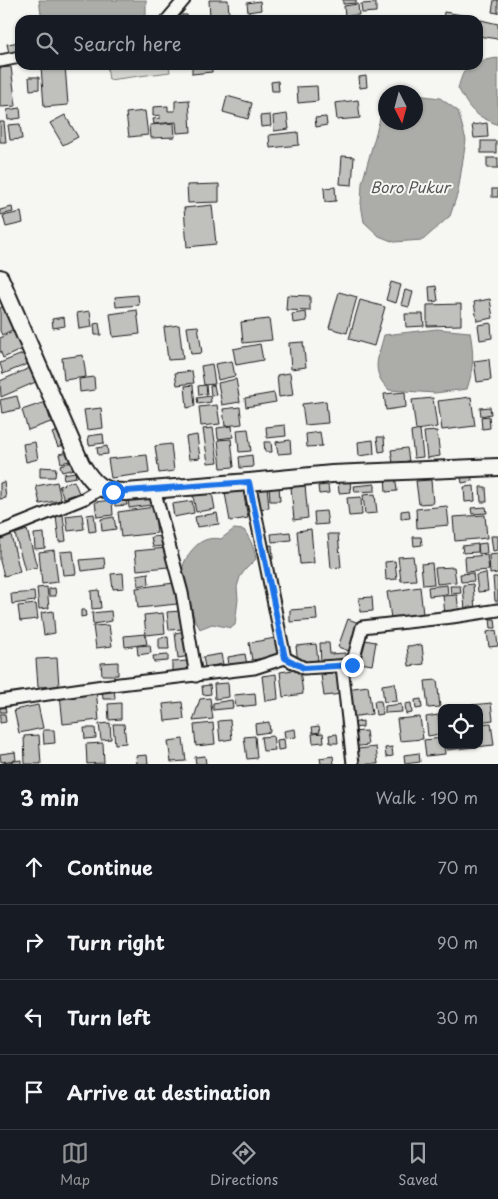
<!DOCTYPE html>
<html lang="en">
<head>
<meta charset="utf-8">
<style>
	:root { --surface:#171b24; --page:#20242c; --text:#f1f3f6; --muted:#9ea1a6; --line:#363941; --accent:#919294 }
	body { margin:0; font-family:"Playpen Sans",sans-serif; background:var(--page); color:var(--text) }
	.controls { position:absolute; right:15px; bottom:15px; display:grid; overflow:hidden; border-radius:10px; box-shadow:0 1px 4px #0004 }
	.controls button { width:45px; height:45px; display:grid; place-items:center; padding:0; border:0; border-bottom:1px solid var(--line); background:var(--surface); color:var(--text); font:25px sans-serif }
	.compass { position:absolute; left:378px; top:85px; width:45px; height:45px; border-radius:50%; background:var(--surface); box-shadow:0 1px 4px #0004; rotate:174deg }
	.stop { position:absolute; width:15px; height:15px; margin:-11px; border:4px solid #1a73e8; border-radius:50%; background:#fff }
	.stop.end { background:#1a73e8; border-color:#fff; box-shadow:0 1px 5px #0008 }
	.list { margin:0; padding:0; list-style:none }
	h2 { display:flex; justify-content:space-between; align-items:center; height:65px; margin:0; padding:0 20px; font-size:21px }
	h2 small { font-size:16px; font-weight:400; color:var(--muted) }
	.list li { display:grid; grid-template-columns:32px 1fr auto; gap:15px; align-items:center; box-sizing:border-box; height:75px; padding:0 20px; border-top:1px solid var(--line) }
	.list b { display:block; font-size:19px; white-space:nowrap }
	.list em { font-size:16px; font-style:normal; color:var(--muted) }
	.icon { flex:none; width:28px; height:28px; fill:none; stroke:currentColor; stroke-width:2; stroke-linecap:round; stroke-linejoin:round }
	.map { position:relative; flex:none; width:498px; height:764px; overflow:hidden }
	.search { position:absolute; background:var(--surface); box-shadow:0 1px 4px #0004; left:15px; right:15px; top:15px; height:55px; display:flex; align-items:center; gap:12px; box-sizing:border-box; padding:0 18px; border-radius:15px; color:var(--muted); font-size:19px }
	.sheet { height:365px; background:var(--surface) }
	nav { display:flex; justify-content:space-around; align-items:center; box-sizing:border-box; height:70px; border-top:1px solid var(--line); background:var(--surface); font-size:14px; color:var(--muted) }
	nav a { display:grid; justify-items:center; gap:2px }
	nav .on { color:var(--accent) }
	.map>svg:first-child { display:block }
	.green { fill:#d6d6d2; stroke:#797977 }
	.water { fill:#acaca9; stroke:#727271 }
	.building { fill:#c0c0bd; stroke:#1c1c1c }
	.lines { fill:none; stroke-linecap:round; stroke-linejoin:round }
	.street-casing { stroke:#1c1c1c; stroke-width:15 }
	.secondary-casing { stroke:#1c1c1c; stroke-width:20 }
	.street { stroke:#f6f6f2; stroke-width:11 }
	.secondary { stroke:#f6f6f2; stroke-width:16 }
	.route { stroke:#1a73e8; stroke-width:6 }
	.labels { text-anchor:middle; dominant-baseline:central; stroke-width:4; stroke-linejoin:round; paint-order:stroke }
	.water-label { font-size:15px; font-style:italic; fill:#565654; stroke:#f6f6f2 }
</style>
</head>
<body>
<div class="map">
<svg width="498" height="764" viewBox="0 0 498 764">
	<rect width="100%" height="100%" fill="#f6f6f2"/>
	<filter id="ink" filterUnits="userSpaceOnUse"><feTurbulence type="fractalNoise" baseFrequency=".02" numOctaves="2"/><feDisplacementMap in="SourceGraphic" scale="10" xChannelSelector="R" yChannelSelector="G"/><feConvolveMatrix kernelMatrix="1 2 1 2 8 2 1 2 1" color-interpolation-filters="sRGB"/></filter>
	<g filter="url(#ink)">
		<path class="green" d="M107,65H169L170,72L109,80Z"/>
		<g class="water">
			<path d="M39,0H146V15L145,20H42Z"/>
			<path d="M498,58V125C472,113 472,113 458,88C462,76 463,65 478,65V61Z"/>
			<path d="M416,95L440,98L458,111L466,140L458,192L450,216L423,240L394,242L379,236L364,222L361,204L362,183L383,108L385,103L386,122H416Z"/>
			<path d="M437,329L470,332C474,354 474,368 467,389L435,393L389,390C370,371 378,359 384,335Z"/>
			<path d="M234,529L244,530C251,540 254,548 256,559L245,570L240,577L237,587L238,599L235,625L231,628L212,624L200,629L194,618L182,571C183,560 194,544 205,540C210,538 216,538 221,539Z"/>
		</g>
		<g class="building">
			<path d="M209,0H228L229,15L210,17Z"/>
			<path d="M343,0H356V3L343,4Z"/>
			<path d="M494,0H498V13L492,12Z"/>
			<path d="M260,1L261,10L248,12L247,3Z"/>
			<path d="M376,3V12L362,13L361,4Z"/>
			<path d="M358,4L359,15L345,16L344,6Z"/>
			<path d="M444,12L475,17L474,20H443Z"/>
			<path d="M254,14V20H239L238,15Z"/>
			<path d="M182,15H187L188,20H182Z"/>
			<path d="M481,20L498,24V39L478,36Z"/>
			<path d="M20,42V52L9,53L7,44Z"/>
			<path d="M65,65L68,105L44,107L41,66Z"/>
			<path d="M192,65H212V72L192,74Z"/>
			<path d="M11,67L16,106L0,107V68Z"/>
			<path d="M366,76L367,87L360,88L359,77Z"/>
			<path d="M29,77H39V89L30,90Z"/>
			<path d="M278,81L279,91H272L271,82Z"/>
			<path d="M317,86L318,101L298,103L297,87Z"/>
			<path d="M227,96L252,103L248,119L223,112Z"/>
			<path d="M189,100L191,132L177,133L176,122L154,124L153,119L160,118V115L153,116V107L168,106V111H175V101Z"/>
			<path d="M358,100L360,118L337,120L335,103Z"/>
			<path d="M20,108L21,118L8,120L7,110Z"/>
			<path d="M145,111L148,135L129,137L126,113Z"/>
			<path d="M287,114L289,129L274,131L273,116Z"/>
			<path d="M65,115L78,137L63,145L50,123Z"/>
			<path d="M270,115L271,126L261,127L260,116Z"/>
			<path d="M326,117L327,125L316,127L315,118Z"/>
			<path d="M0,122H4L6,142H0Z"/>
			<path d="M174,123L175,137L151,138L150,125Z"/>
			<path d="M487,123L488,137L474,138L472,125Z"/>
			<path d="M20,124L22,139L10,140L8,125Z"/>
			<path d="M298,132L299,145L270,148L269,135Z"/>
			<rect x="481" y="141" width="15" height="12"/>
			<path d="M342,156L354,157L352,185L340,184Z"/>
			<rect x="487" y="158" width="11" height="10"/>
			<path d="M219,184V202L188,203L187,185Z"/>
			<path d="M335,187L336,201L325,202L324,188Z"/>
			<rect x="492" y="189" width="6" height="8"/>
			<path d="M212,205L216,244L187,247L184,208Z"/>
			<path d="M12,207L13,212L0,215V210Z"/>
			<path d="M21,212L23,223L6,227L3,216Z"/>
			<path d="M391,282L401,285L396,303L386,300Z"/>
			<path d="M436,286L438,301L430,302L429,287Z"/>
			<path d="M405,290L413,292L409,307L401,305Z"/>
			<path d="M339,292L357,297L347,333L329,328Z"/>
			<path d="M138,295L139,305L116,307L115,297Z"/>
			<path d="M287,295L310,296V311L286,310Z"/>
			<path d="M490,299L493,318L477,321L474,302Z"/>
			<path d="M360,300L385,307L374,346L349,339Z"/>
			<path d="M461,304V325L427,326V305Z"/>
			<path d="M5,305L16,328L2,335L0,331V308Z"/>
			<path d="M137,310L140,334L113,337L110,314Z"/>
			<path d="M90,311L92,327L79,329L77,313Z"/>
			<path d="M306,312L307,321L293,323L292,314Z"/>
			<path d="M405,314H423L424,326L406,327Z"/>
			<path d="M64,317L65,326L53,328L52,319Z"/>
			<path d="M269,319L272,340L243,343L241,322Z"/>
			<path d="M99,323L101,335H95L94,324Z"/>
			<path d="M491,323L492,338L480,340L478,325Z"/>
			<path d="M179,325L183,359L168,360L164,327Z"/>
			<path d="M198,326L202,353L191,354L187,327Z"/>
			<path d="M17,330L25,348L3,358L0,350V338Z"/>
			<path d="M303,342L306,367L291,369L289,343Z"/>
			<path d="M260,344L263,360L236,365L233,349Z"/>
			<path d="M25,353L30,363L3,374L0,363Z"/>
			<path d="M83,355L86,377L64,380L62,358Z"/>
			<path d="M489,359L491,380L477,382L474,361Z"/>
			<path d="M232,361L235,376L218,380L215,364Z"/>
			<path d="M212,364L215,384L204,385L201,366Z"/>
			<path d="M32,367L38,381L1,397L0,381Z"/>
			<path d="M192,371L194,383L177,385L175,373Z"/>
			<path d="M290,373L293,395L279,397L277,375Z"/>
			<path d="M94,377L95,390L80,392L79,379Z"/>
			<path d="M236,379L240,402L222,405L218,383Z"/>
			<path d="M193,385L195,406L187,408L185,386Z"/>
			<path d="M206,385L207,394L199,395L198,386Z"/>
			<path d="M214,385L216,395L211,396L210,386Z"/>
			<path d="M405,392L406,407L386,410L384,394Z"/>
			<path d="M274,393L276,402L246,407L245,398Z"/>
			<path d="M17,396L20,409L2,413L0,400Z"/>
			<path d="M210,396L211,402L198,404L197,398Z"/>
			<path d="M471,397L475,426L442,430L438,401Z"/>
			<path d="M433,398L437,427L416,430L412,400Z"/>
			<path d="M326,401L328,423L305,425L302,404Z"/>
			<path d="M45,402L51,422L28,430L22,410Z"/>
			<path d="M217,405L220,424L201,426L199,407Z"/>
			<path d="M240,407L242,424L225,426L223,409Z"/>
			<path d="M490,407L491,414L481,416L480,408Z"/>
			<path d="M101,408L103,428L87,430L84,410Z"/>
			<path d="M489,416L490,428L482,429L481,417Z"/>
			<path d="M285,425L286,436L267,438L266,427Z"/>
			<path d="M232,426L233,437L218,439L217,428Z"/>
			<path d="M213,428L218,462L208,463L203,429Z"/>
			<path d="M248,429L251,451L239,452L237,430Z"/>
			<path d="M420,430L423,457L414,458L411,432Z"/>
			<path d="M59,431L64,445L58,447L52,433Z"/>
			<path d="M437,431L440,456L427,458L424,432Z"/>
			<path d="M320,432L322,446L307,447L306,434Z"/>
			<path d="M103,434L104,443L89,445L88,436Z"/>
			<path d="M197,435L200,458L189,459L186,437Z"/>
			<path d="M377,437H384L385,451L379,452Z"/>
			<path d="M231,439L234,467L221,468L218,440Z"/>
			<path d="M290,440L291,453L278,454L276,442Z"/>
			<path d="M373,440L374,454L359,456L358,442Z"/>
			<path d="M35,442L38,459L26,462L23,444Z"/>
			<path d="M264,442H271L272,452H265Z"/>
			<path d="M171,444L174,471L159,473L155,446Z"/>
			<path d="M107,446L108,454L98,455L97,448Z"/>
			<path d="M407,448L409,461L393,463L391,450Z"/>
			<path d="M68,452L70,461L61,463L59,454Z"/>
			<path d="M147,455L149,473L111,478L108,459Z"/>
			<path d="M252,455L253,467L240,468L239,457Z"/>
			<path d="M72,462L74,469L62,472L60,465Z"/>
			<path d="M40,467L56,468L55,477H40Z"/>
			<path d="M471,471L472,481L462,483L460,472Z"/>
			<path d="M75,472L76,477L64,479L63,474Z"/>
			<path d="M395,474L397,491L386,492L385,475Z"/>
			<path d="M431,480L433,503L419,504L416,481Z"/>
			<path d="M74,481L79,493L64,498L59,486Z"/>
			<path d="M350,481L351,492L339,493L338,482Z"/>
			<path d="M4,482L6,498L0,499V483Z"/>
			<path d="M57,482L61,500L40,504L36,486Z"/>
			<path d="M375,484V491L355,492L354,486Z"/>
			<path d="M269,485H279L280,501H270Z"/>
			<path d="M305,485L308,518L294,520L291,487Z"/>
			<path d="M328,485L329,493L319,494L318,486Z"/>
			<path d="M267,486L269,508L257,509L255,487Z"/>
			<path d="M474,486L475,501L465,502L464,487Z"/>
			<path d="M480,487H486L487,502H481Z"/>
			<path d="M243,490L248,518L230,521L225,493Z"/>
			<path d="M150,493L151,505L129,508L128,495Z"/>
			<path d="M212,493L215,509L196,512L193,496Z"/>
			<path d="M375,494L377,513L365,514L363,495Z"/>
			<path d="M126,497L127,505L115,506L114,498Z"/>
			<path d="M361,497L362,515L349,516L347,498Z"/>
			<path d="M112,500L113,515L97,517L95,502Z"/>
			<path d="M192,501L194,513L174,517L172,504Z"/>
			<path d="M447,506L449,525L417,528L416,509Z"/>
			<path d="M154,507L157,533L121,537L118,512Z"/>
			<path d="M486,507L487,513L472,514L471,508Z"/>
			<path d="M409,510L410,518L401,519V511Z"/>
			<path d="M326,511L328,524L315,525L314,512Z"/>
			<path d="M217,513L219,524L197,527L195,517Z"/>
			<path d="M82,514L84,529L68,531L66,516Z"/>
			<path d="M94,514L96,531L89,532L87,515Z"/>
			<path d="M63,515L66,541L59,542L56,516Z"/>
			<path d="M485,515L487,538L455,541L453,517Z"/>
			<path d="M114,517L116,529L102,531L101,519Z"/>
			<path d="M311,529L314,563L300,564L297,531Z"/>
			<path d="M27,530L37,567L25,570L15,534Z"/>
			<path d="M290,532L291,540L272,542L271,534Z"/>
			<path d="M44,533L45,548L35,549L34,534Z"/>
			<path d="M328,534H338L341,567L331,568Z"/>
			<path d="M11,535L20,572L4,576L0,561V537Z"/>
			<path d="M162,536L163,546L153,547L151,537Z"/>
			<path d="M491,536H498V550L493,551Z"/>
			<path d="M413,537H421L422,545L414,546Z"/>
			<path d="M486,543L487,553L479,554L478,544Z"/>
			<path d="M478,544V552L463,553L462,546Z"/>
			<path d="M272,545L273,559L266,560L264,546Z"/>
			<path d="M166,548L168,567L137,570L135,551Z"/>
			<path d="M54,550L58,582L42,584L39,552Z"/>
			<path d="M73,551L76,574L63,575L60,552Z"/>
			<path d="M498,554V573L490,574L489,555Z"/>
			<path d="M487,555L489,570L466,572L465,557Z"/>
			<path d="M413,556L416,580L401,581L398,557Z"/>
			<path d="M104,558L105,568L82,571L80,560Z"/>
			<path d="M395,561L397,579L386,580L385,562Z"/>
			<path d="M432,563L434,584L423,585L421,564Z"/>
			<path d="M454,567L456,582L437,584L435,568Z"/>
			<path d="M123,573L124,588L113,589L111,574Z"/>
			<path d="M148,573L149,584L138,586L137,575Z"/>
			<path d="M473,573L474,581L461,582L460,574Z"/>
			<path d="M486,573L488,591L478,592L476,575Z"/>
			<path d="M493,577H498V601H495Z"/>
			<path d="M174,583L177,604L138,608L136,588Z"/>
			<path d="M473,584L475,611H465L463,585Z"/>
			<path d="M447,585L448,594L429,596L428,587Z"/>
			<path d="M450,586H460L461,593L451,594Z"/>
			<path d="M47,587L49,608L39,609L37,588Z"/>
			<path d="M420,587L423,614L391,618L387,592Z"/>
			<path d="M55,588L56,596H49V589Z"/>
			<path d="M99,590L101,608L92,609L91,591Z"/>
			<path d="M34,592L35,601L12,604L11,594Z"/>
			<path d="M457,595L459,613L445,614L443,596Z"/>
			<path d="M372,597L373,611L360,612L359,598Z"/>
			<path d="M36,604L38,619L20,621L18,606Z"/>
			<path d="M316,608L317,620L290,622V610Z"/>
			<path d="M81,610H85L86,616L81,617Z"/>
			<path d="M53,611L55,633L44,635L41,613Z"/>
			<path d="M111,611L112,621L93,624L92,613Z"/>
			<path d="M181,611L183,629L169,630L167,612Z"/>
			<path d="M163,613L165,633L146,635L144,615Z"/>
			<path d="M348,619L359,623L349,651L338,647Z"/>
			<path d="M490,619H495L496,628H491Z"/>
			<path d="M109,625L112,646L96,648L93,626Z"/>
			<path d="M496,630L498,646L489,647L487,632Z"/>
			<path d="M186,631L190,656L178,658L175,633Z"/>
			<path d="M145,634L147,644L125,647L124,636Z"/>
			<path d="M168,637L169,649H159V638Z"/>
			<path d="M275,638L278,656L252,660L249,643Z"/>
			<path d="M364,640L376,642L372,665L360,663Z"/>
			<path d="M320,643H329L330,654L345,653V662L321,664Z"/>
			<path d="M316,644L318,660L298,663L296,646Z"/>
			<path d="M150,645L151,653L138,655L137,646Z"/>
			<path d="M422,645L424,664L409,666L407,646Z"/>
			<path d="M221,654L223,664L205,667L203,657Z"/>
			<path d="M245,654L247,665L229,668L228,657Z"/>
			<path d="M168,655V661L154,662L153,656Z"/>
			<path d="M57,658L59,686L38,687L36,659Z"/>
			<path d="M188,661V673L172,674V662Z"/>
			<path d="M118,662V675H102L101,663Z"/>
			<path d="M300,669L303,694L283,697L280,672Z"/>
			<path d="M339,673L342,694L324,696L321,675Z"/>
			<path d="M276,674L278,699L265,701L262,676Z"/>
			<path d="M437,680L440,707L428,708L425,681Z"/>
			<path d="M228,683L229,697L215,699L214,684Z"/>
			<path d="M395,683L397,701L384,702L382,685Z"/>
			<path d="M210,685L211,694L203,695L202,686Z"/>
			<path d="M114,686L115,699H103L102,687Z"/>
			<path d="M368,686L372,714L350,717L346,689Z"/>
			<path d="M96,690L99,720L63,724L60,694Z"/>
			<path d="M255,693L256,705L236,707L234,695Z"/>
			<path d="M210,698L213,719L193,721L200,699Z"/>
			<path d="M421,699L422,708L416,709L415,700Z"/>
			<path d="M232,700L233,708L213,710V703Z"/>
			<path d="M374,701H381L383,714L376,715Z"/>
			<path d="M182,702L184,719L165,721L163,704Z"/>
			<path d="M121,703V719L109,720L108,704Z"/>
			<path d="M411,703L412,713L406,714L405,704Z"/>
			<path d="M491,703L493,720L479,722V708H445Z"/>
			<path d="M401,704L402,712L385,713V706Z"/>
			<path d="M38,705L43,728L19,733L14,710Z"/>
			<path d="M0,707H5L6,712H0Z"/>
			<path d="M0,714H5L6,722L0,723Z"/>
			<path d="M438,715L440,734L428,736L426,717Z"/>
			<path d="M420,717L423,739L400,741L397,719Z"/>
			<path d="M230,720L232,739L220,741L218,721Z"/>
			<path d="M363,721V727L352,728V723Z"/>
			<path d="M269,722L270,732L256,734L255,724Z"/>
			<path d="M110,723L111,739L101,740L99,724Z"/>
			<path d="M213,723L215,744L196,746L194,725Z"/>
			<path d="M491,723L494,745L447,750V745H479V724Z"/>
			<path d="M113,724H124L126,743L115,744Z"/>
			<path d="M319,726L320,732L313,733L312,727Z"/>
			<path d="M84,728H95L96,738L85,739Z"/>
			<path d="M295,729L296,737L285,738L284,731Z"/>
			<path d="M43,730H54L55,743L44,744Z"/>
			<path d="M366,731L368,745L352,747L350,732Z"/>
			<path d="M323,733L324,742L313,743L312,734Z"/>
			<path d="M337,734L338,743H330L329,735Z"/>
			<path d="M39,735L41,764H25L24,736Z"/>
			<path d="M255,736L257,758L247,759L244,737Z"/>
			<path d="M273,736L275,750L263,751L261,737Z"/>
			<path d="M442,738V745H444L445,754L426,756L424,740Z"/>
			<path d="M183,739L186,761L171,762L168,741Z"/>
			<path d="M284,739L285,749L278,750L277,740Z"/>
			<path d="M103,743L104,763L87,764L86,744Z"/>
			<path d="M376,747L378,764H359L358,749Z"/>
			<path d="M392,747L393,756L386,757L385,748Z"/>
			<path d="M15,752L16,760L1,762L0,754Z"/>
			<path d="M419,753L420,762L405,764L404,755Z"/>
			<path d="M147,755L148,764H137L136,756Z"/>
			<path d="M205,756L206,764H196L195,757Z"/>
			<path d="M333,756L334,764H321L320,758Z"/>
			<path d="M21,760V764H4L3,763Z"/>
		</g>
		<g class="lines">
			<defs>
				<g id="street">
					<path d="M167,20L184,0"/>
					<path d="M0,61L20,57"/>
					<path d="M249,482L285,658L304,668L352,665L362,627L452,617L498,610"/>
					<path d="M154,489L182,593L196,676"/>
					<path d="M0,532L85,498L100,489"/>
					<path d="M342,666L353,764"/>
					<path d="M0,701L103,686L254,668L285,658"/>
				</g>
				<path id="secondary" d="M0,278L81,464C94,485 101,492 126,492L249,482L332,474L498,467"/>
			</defs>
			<use href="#street" class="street-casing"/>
			<use href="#secondary" class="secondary-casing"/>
			<use href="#street" class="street"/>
			<use href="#secondary" class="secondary"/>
		</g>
	</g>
	<g class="lines" filter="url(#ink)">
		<path class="route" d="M113,492L249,482L285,658L304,668L352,665"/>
	</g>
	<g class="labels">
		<g class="water-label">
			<text x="410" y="186">Boro Pukur</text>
		</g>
	</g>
</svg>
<div class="controls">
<button><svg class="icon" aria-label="locate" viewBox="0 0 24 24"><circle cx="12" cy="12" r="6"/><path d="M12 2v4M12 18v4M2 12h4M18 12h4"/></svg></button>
</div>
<svg class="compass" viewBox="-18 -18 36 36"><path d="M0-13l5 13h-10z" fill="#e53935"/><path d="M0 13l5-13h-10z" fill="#9ea1a6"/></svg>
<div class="stop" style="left:113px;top:492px"></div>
<div class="stop end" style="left:352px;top:665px"></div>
<div class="search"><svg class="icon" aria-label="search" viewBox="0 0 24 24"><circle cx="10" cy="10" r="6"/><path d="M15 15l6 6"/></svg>Search here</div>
</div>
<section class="sheet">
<h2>3 min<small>Walk · 190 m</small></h2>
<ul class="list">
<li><svg class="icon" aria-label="ahead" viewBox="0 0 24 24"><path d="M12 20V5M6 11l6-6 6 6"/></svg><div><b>Continue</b></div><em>70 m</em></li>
<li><svg class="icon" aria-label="right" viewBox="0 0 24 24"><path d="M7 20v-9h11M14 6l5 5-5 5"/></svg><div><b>Turn right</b></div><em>90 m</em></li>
<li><svg class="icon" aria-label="left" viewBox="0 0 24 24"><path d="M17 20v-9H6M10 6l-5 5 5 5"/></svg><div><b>Turn left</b></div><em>30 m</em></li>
<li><svg class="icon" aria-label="arrive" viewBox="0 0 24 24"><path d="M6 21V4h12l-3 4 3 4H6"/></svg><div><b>Arrive at destination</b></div></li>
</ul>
</section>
<nav>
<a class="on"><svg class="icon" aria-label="map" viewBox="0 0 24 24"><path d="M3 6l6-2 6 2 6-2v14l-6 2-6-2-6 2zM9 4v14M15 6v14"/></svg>Map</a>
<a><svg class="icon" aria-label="directions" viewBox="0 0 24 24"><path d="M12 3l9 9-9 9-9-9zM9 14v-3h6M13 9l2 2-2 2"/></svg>Directions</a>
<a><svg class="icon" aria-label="saved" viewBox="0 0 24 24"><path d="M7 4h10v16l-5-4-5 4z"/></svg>Saved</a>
</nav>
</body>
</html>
